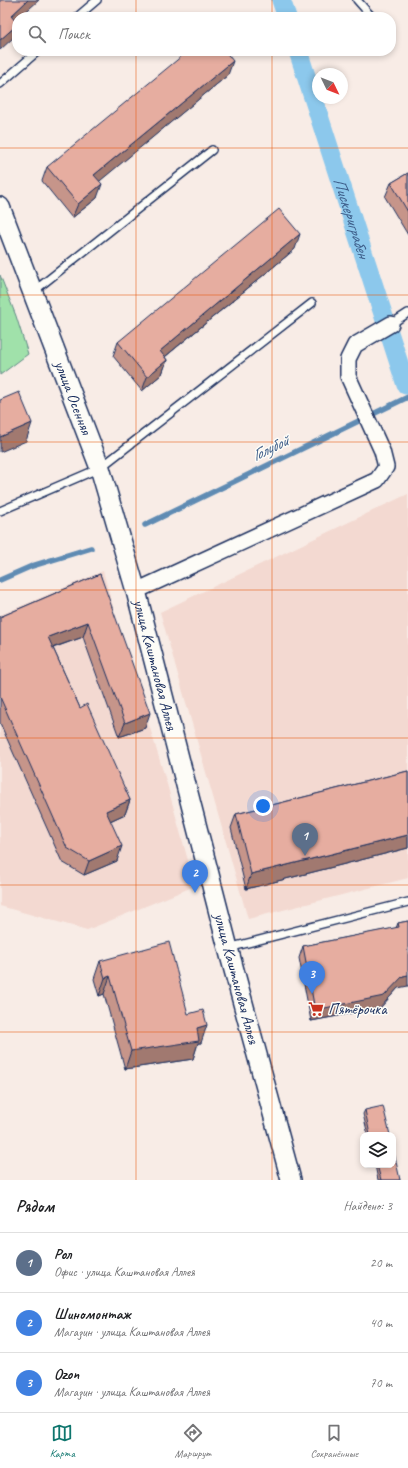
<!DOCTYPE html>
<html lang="ru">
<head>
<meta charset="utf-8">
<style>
	:root { --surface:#fff; --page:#f2f2f2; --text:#202124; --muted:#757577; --line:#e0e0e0; --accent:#0f766e }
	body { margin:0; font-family:Caveat,sans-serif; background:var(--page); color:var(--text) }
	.controls { position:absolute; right:12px; bottom:12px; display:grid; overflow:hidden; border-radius:8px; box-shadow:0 2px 6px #0003 }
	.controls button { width:36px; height:36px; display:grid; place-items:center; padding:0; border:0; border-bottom:1px solid var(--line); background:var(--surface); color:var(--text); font:20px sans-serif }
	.compass { position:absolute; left:312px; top:68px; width:36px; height:36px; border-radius:50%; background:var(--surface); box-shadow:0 2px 6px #0003; rotate:133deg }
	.you { position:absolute; left:263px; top:806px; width:14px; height:14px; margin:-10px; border:3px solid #fff; border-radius:50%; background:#1a73e8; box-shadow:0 0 0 6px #1a73e833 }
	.badge { display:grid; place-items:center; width:26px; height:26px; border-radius:50%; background:var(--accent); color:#fff; font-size:13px; font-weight:700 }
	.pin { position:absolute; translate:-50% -33px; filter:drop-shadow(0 1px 2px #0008) }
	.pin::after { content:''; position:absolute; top:21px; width:14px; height:12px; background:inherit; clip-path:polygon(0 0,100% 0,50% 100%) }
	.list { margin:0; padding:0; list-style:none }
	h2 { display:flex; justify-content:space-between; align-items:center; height:52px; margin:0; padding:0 16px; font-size:17px }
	h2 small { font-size:13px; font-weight:400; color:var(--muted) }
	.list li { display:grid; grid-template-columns:26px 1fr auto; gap:12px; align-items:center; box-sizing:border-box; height:60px; padding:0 16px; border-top:1px solid var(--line) }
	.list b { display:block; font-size:15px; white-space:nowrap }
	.list p { margin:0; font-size:13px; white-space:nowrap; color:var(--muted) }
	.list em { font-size:13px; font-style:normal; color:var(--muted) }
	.icon { flex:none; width:22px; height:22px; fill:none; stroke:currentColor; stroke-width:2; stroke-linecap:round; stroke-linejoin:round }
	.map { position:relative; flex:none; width:408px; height:1180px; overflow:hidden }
	.search { position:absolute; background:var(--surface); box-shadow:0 2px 6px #0003; left:12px; right:12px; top:12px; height:44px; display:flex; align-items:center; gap:10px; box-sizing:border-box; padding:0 14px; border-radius:16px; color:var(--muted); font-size:15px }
	.sheet { height:232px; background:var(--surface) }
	nav { display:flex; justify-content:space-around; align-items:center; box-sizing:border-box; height:56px; border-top:1px solid var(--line); background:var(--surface); font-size:11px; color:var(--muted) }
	nav a { display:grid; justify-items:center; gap:2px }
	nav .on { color:var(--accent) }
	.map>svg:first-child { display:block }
	.built { fill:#f3d9d1 }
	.green { fill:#a0e1aa; stroke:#5e8884 }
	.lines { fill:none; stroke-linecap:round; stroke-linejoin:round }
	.stream { stroke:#5f8bb3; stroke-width:5.5 }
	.canal { stroke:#8cc8ec; stroke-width:19 }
	.service-casing { stroke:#1b2f5e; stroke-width:10 }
	.minor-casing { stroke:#1b2f5e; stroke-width:18 }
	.tertiary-casing { stroke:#1b2f5e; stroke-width:22 }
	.service { stroke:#fdfcf7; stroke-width:7 }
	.minor { stroke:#fdfcf7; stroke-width:15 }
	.tertiary { stroke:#fdfcf7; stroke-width:19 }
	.wall { fill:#c6958a; stroke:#1b2f5e }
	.shaded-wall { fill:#a17970; stroke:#1b2f5e }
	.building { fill:#e6ada0; stroke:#1b2f5e }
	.grid { fill:none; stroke:#e8590c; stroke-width:1; stroke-opacity:0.55 }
	.labels { text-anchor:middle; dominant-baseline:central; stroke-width:3; stroke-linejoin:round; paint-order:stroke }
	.street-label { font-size:16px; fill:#1b2f5e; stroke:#fdfcf7 }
	.poi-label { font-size:16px; fill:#1b2f5e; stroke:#fdfcf7; text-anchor:start }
	.water-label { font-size:17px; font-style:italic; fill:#3d5d89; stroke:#fdfcf7 }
</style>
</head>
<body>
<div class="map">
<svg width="408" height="1180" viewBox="0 0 408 1180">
	<rect width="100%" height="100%" fill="#f8ece6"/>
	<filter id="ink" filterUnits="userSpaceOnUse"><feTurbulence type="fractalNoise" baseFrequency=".025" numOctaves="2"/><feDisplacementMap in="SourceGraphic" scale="8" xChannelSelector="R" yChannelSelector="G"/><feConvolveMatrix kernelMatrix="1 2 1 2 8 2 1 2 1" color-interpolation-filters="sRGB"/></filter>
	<g filter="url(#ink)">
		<g class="built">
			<path d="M408,494V878L248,919L160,612Z"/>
			<path d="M103,571L113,607L167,784L195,886L87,930L0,906V615Z"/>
		</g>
		<path class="green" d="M0,275L16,316L28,354L0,375Z"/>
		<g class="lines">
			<g class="stream">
				<path d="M145,525L408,397"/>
				<path d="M0,580L32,566L91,548"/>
			</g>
			<g class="canal">
				<path d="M281,0L287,17"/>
				<path id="s1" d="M298,51L406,385"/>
			</g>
			<defs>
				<g id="service">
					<path d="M357,0L372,17"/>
					<path d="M77,17L97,0"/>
					<path d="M0,84L38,51"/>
					<path d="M34,291L212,150"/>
					<path d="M391,324L408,313"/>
					<path d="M0,511L100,468L312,303"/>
					<path d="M228,948L408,902"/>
				</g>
				<path id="minor" d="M136,591L377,480L386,467L382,451L348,376V359L355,345L391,324"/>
				<g id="tertiary">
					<path id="s2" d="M0,207L100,468L136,591L228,948L291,1180"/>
				</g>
			</defs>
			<use href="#service" class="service-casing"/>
			<use href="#minor" class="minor-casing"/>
			<use href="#tertiary" class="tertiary-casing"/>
			<use href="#service" class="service"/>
			<use href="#minor" class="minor"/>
			<use href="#tertiary" class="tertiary"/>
		</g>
		<g class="wall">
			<path d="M228,75L99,181L97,198L72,218L42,181L47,167Z"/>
			<path d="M408,173V235L385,197L391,183Z"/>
			<path d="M295,249L165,357L167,360L162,374L142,391L113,356L118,342Z"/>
			<path d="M100,574L145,728L119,737L83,637L53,648L80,708L130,800L125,814L110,821L117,861L84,875L62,862L0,723V617Z"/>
			<path d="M408,771V848L246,889L231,828L236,814Z"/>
			<path d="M408,921L398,988L380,1008L311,1021L299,958L303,946L396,928L398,923Z"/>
			<path d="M100,961L188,1014L201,1043H198L193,1059L125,1069L104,994L99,996L94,979Z"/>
			<path d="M365,1110L390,1135H368L363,1114Z"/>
			<path d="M375,1165H393L400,1180H378Z"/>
		</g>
		<g class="shaded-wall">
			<path d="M28,0H39L20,17H17V19L5,30L11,16Z"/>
			<path d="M17,25V27L13,38L0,50V40Z"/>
			<path d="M233,61L228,75L89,190L94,175Z"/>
			<path d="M102,184L97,198L72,218L78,204Z"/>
			<path d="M300,234L295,249L155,365L160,351Z"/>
			<path d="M167,360L162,374L142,391L147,377Z"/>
			<path d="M32,423L26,441L0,452V437Z"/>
			<path d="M88,622L83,637L43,651L48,637Z"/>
			<path d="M150,713L145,728L119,737L125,723Z"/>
			<path d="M130,800L125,814L101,825L106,811Z"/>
			<path d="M408,835V848L246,889L251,874Z"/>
			<path d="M122,846L117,861L84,875L89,861Z"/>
			<path d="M408,975V986L398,988L380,1008L311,1021L315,1010L403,976Z"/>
			<path d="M110,976L104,994L99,996L105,978Z"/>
			<path d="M207,1025L201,1043H198L193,1059L125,1069L131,1051L197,1028Z"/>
		</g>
		<g class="building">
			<path d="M0,0H28L11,16L17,23V25L0,40Z"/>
			<path d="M188,51H225L233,61L94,175L102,184L78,204L47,167Z"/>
			<path d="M408,173V212L391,183Z"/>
			<path d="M279,209L300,234L160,351L167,360L147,377L118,342Z"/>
			<path d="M19,392L32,423L0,437V400Z"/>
			<path d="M100,574L150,713L125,723L88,622L48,637L80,708L87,704L130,800L106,811L122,846L89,861L67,848L0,697V617Z"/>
			<path d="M408,771V835L251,874L236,814Z"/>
			<path d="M408,921V975L403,976L384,996L315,1010L303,946L399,927L398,923Z"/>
			<path d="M169,942L188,1014L203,1010L207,1025L197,1028L199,1041L131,1051L110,976L105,978L100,961Z"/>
			<path d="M383,1106L390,1135H370L365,1110Z"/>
			<path d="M393,1148L400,1180H381L377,1165H393Z"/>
		</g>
	</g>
	<path class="grid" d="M136,0V17M272,0V17M136,51V1180M272,51V1180M0,148H408M0,295H408M0,442H408M0,590H408M0,738H408M0,885H408M0,1032H408"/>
	<defs>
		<symbol id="supermarket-bare" viewBox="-9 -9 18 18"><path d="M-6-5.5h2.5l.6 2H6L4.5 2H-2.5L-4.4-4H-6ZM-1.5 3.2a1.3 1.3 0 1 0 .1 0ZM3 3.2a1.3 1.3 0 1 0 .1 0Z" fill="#c8321e" stroke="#fdfcf7" stroke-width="2.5" paint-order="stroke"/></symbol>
	</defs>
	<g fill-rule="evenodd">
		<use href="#supermarket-bare" x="305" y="998" width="22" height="22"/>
	</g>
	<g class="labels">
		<g class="street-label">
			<text stroke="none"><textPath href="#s2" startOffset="204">улица Осенняя</textPath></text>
			<text stroke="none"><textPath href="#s2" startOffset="484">улица Каштановая Аллея</textPath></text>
			<text stroke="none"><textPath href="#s2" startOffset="808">улица Каштановая Аллея</textPath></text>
		</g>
		<g class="poi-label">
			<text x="328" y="1009">Пятёрочка</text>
		</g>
		<g class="water-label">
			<text stroke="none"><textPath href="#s1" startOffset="175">Пискериграбен</textPath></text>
			<text transform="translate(270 448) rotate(-26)">Голубой</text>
		</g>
	</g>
</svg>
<div class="controls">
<button><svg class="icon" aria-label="layers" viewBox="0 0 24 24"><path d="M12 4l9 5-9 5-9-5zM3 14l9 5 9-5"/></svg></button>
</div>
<svg class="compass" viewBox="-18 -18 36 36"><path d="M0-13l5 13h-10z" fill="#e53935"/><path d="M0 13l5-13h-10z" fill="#757577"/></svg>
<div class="you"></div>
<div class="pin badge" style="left:305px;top:856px;background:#5c6f8a">1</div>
<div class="pin badge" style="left:195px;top:893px;background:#3f7fe0">2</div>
<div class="pin badge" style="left:312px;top:994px;background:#3f7fe0">3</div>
<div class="search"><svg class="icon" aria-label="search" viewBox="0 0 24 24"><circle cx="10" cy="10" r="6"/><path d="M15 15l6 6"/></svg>Поиск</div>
</div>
<section class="sheet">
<h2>Рядом<small>Найдено: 3</small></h2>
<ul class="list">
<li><span class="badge" style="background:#5c6f8a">1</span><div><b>Рол</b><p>Офис · улица Каштановая Аллея</p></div><em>20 m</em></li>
<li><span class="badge" style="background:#3f7fe0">2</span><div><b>Шиномонтаж</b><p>Магазин · улица Каштановая Аллея</p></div><em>40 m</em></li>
<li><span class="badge" style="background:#3f7fe0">3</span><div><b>Ozon</b><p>Магазин · улица Каштановая Аллея</p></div><em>70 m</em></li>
</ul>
</section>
<nav>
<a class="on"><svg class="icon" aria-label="map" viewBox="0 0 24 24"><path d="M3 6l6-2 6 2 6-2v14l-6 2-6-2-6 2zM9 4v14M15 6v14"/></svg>Карта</a>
<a><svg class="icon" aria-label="directions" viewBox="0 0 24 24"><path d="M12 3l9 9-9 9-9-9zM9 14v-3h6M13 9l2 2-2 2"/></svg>Маршрут</a>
<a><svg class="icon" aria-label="saved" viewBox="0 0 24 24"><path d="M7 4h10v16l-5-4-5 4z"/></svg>Сохранённые</a>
</nav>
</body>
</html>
